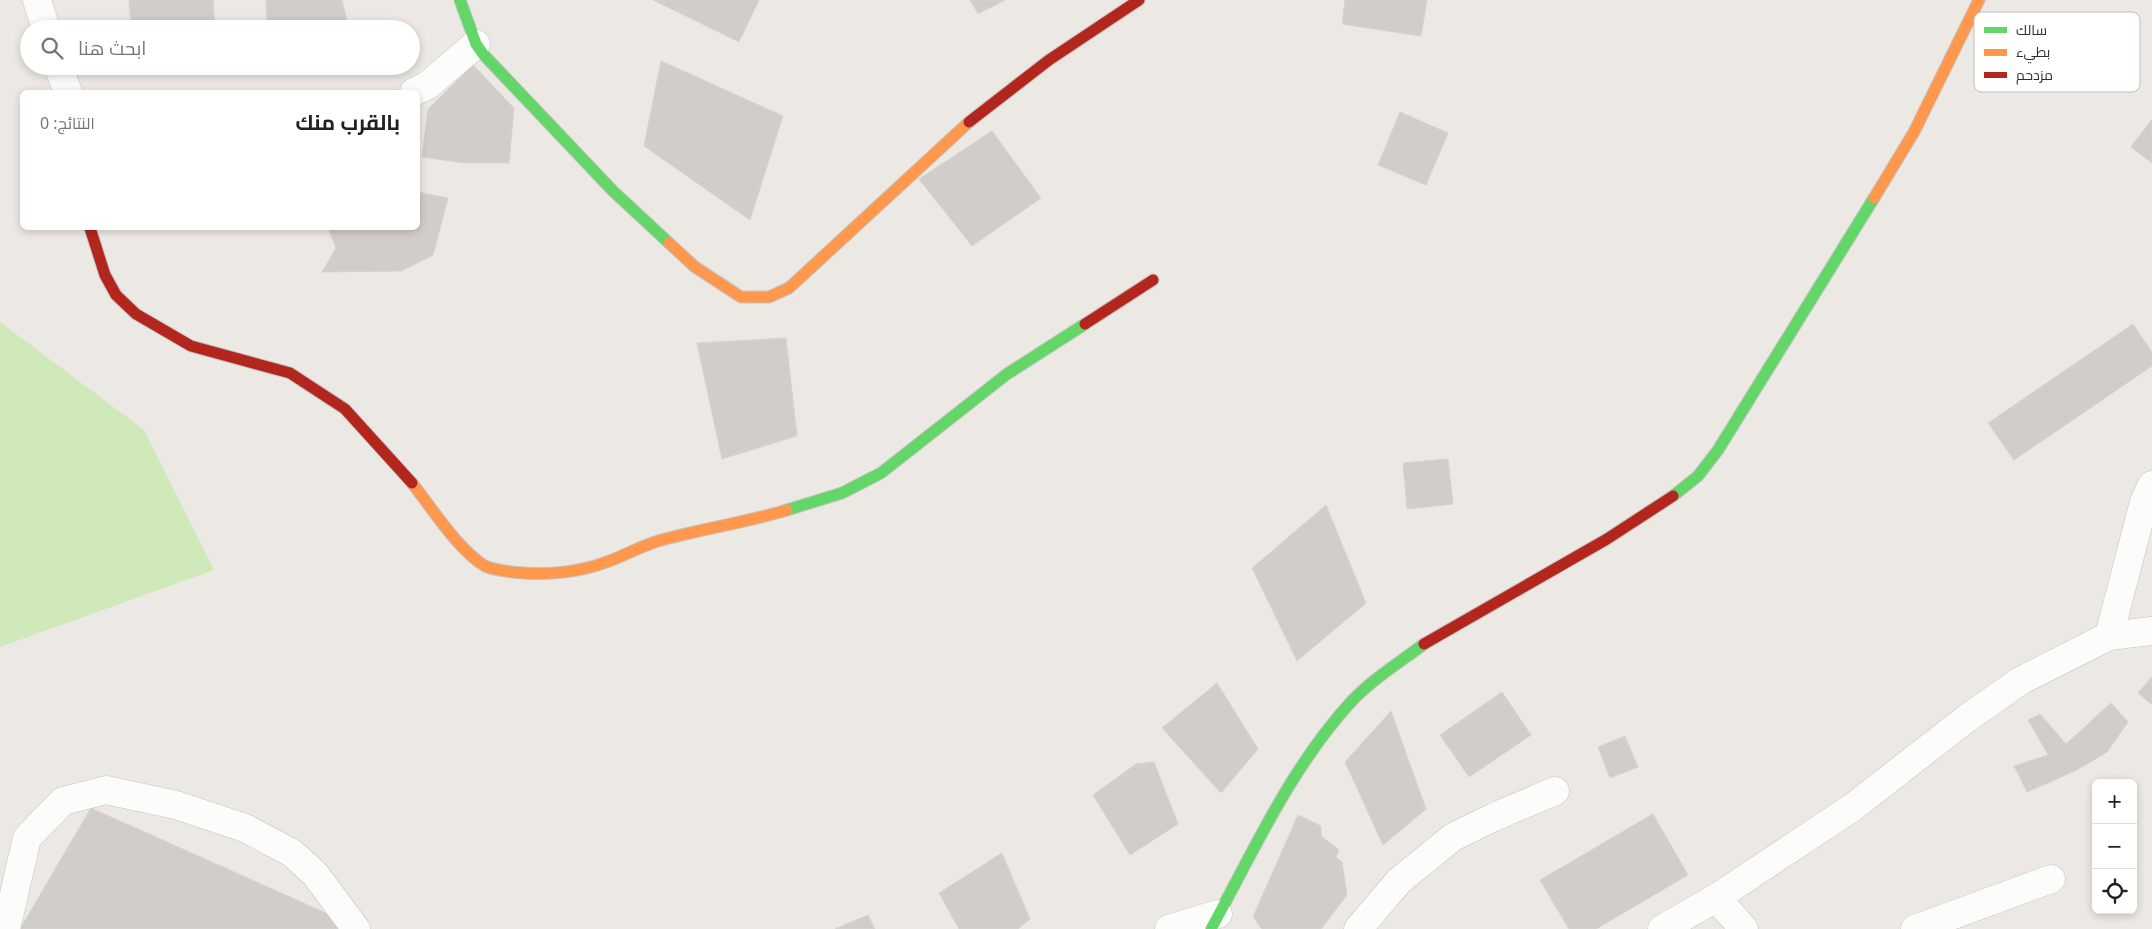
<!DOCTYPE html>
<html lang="ar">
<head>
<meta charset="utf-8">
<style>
	:root { --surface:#fff; --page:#f6f6f6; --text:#202124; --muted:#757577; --line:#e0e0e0 }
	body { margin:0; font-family:"Noto Sans",Cairo,sans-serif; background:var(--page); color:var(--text); direction:rtl }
	.controls { position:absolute; right:15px; bottom:15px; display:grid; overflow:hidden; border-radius:8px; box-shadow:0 2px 8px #0003 }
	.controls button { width:45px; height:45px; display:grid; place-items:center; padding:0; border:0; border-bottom:1px solid var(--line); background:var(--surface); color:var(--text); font:25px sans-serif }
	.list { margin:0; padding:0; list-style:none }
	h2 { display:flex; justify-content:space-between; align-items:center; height:65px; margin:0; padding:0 20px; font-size:21px }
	h2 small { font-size:16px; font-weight:400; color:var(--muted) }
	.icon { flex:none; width:28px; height:28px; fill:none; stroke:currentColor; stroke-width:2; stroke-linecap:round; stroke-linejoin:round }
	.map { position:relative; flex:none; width:2152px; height:929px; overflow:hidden; direction:ltr }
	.search { position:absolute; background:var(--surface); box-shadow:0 2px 8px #0003; left:20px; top:20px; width:400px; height:55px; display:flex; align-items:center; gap:12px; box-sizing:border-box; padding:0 18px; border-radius:28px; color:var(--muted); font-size:19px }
	.panel { position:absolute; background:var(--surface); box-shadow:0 2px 8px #0003; left:20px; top:90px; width:400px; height:140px; border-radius:8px; direction:rtl }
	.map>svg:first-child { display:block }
	.green { fill:#d0e9ba }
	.building { fill:#d1ceca; stroke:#d7d4cf }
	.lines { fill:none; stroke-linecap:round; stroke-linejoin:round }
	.street-casing { stroke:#c5c4c4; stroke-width:29 }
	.fast-casing { stroke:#c5c4c4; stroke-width:13 }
	.slow-casing { stroke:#c5c4c4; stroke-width:13 }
	.jam-casing { stroke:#c5c4c4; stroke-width:13 }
	.street { stroke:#fcfcfb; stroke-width:28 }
	.fast { stroke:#63d668; stroke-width:11 }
	.slow { stroke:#ff974d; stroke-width:11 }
	.jam { stroke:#b3261e; stroke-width:11 }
	.key { fill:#fff; stroke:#c0c0c0; stroke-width:1 }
	.key-label { font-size:14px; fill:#2e2e2e }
</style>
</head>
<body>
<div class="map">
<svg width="2152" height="929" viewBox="0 0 2152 929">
	<rect width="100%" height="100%" fill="#ece8e3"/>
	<path class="green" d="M0,322L144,430L214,570L0,647Z"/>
	<g class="building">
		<path d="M129,0H213L215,29H131Z"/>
		<path d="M266,0H342L349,29H267Z"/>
		<path d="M653,0H759L739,42Z"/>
		<path d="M970,0H1005L978,14Z"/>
		<path d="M1345,0H1427L1421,36L1342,24Z"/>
		<path d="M661,61L783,116L750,220L644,146Z"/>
		<path d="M473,65L514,108L509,163H465L422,157L428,109Z"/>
		<path d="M1400,112L1448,133L1426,185L1378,165Z"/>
		<path d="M2152,119V163L2131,147Z"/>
		<path d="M992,131L1041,198L972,246L919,179Z"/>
		<path d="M418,192L448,198L433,255L401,271L322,272L336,248L328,228H418Z"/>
		<path d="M2133,324L2152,352V366L2014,460L1988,423Z"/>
		<path d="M786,338L797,436L722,459L697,343Z"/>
		<path d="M1448,459L1453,504L1407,509L1403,463Z"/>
		<path d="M1326,505L1366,603L1297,661L1252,568Z"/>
		<path d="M2152,677V705L2138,693Z"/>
		<path d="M1217,683L1258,749L1221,793L1162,728Z"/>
		<path d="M1502,692L1531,735L1469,777L1440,735Z"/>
		<path d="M2111,703L2128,722L2107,752L2077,770L2027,792L2014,766L2048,755L2028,720L2040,714L2066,744Z"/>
		<path d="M1391,711L1426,809L1383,845L1345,762Z"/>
		<path d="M1625,736L1638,767L1610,778L1598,747Z"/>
		<path d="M1154,762L1178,824L1130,855L1093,795L1136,764Z"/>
		<path d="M91,808L346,922L345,929H20Z"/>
		<path d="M1653,814L1688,875L1596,929H1569L1540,880Z"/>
		<path d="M1298,815L1321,826V836L1339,850L1336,857L1342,862L1347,895L1321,929H1262L1253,917Z"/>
		<path d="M1002,853L1030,919L1018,929H959L939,893Z"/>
		<path d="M868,915L875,929H835Z"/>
	</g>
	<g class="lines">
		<defs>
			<g id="street">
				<path d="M37,0L46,29"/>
				<path d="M58,66L68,92"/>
				<path d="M414,92L428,85L476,44"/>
				<path d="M2109,636L2152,631"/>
				<path d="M1716,898L1744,929"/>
				<path d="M6,929L27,838L63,801L106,790L176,805L245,828L292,853L315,874L356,929"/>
				<path d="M1169,929L1218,914"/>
				<path d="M1358,929L1399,881L1453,837L1494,817L1555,791"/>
				<path d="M1662,929L1716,898L1853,807L1966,719L2020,681L2109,636L2144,502L2152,485"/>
				<path d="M1915,929L2051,879"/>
			</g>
			<g id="fast">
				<path d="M460,0L476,44L483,54L613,191L669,243"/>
				<path d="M1673,496L1698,476L1718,450L1874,198"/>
				<path d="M787,510L842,493L881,473L1007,374L1085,324"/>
				<path d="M1211,929C1253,852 1290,769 1350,703C1371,680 1399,663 1424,644"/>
			</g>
			<g id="slow">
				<path d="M1874,198L1914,132L1979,0"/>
				<path d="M669,243L695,267L741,297H769L789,288L969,122"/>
				<path d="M412,483C432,508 458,550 485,566C496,571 511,572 523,573C554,575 582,572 612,560C627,554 642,546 658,541C701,529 744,523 787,510"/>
			</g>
			<g id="jam">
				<path d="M969,122L1049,60L1139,0"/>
				<path d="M90,228L105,275L116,295L136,314L191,346L290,373L345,409L412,483"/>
				<path d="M1085,324L1153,280"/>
				<path d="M1424,644L1607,539L1673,496"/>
			</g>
		</defs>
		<use href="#street" class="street-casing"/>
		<use href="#fast" class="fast-casing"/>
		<use href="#slow" class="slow-casing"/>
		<use href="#jam" class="jam-casing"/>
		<use href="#street" class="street"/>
		<use href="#fast" class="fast"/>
		<use href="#slow" class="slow"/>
		<use href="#jam" class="jam"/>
	</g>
	<rect x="1974" y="12" width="166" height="80" rx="8" class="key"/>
	<rect x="1984" y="27" width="23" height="6" fill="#63d668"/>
	<rect x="1984" y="49" width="23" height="7" fill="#ff974d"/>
	<rect x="1984" y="72" width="23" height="6" fill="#b3261e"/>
	<g class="key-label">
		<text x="2016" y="35">سالك</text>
		<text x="2016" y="57">بطيء</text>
		<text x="2016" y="80">مزدحم</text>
	</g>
</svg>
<div class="controls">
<button>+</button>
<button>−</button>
<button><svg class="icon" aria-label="locate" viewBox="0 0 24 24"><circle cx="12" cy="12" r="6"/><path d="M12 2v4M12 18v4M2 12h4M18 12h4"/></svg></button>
</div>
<div class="search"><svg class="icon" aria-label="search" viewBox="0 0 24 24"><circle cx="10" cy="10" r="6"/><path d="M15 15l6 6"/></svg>ابحث هنا</div>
<section class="panel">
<h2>بالقرب منك<small>النتائج: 0</small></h2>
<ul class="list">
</ul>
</section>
</div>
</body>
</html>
